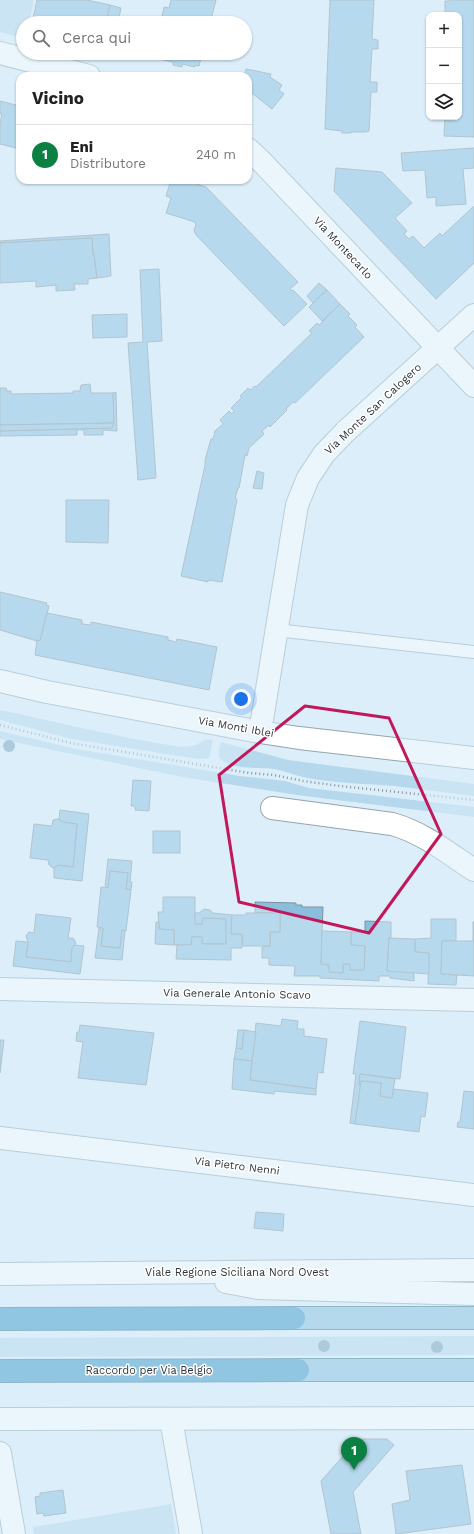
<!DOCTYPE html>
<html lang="it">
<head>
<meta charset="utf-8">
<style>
	:root { --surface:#fff; --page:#f2f2f2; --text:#222; --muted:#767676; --line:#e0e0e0; --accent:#0b8043 }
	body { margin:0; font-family:"Work Sans",sans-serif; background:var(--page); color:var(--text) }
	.controls { position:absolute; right:12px; top:12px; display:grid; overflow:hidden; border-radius:8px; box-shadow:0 1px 3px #0004 }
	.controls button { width:36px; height:36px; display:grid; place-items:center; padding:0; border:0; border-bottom:1px solid var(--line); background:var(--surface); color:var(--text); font:20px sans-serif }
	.you { position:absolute; left:241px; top:699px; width:14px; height:14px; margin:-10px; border:3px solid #fff; border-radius:50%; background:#1a73e8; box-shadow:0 0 0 6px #1a73e833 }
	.badge { display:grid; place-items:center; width:26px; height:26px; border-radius:50%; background:var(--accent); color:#fff; font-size:13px; font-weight:700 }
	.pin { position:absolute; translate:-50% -33px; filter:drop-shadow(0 1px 2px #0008) }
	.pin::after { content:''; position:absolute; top:21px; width:14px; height:12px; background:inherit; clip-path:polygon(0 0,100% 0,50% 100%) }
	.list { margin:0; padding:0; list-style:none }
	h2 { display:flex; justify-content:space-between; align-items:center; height:52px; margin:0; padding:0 16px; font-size:17px }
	h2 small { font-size:13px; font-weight:400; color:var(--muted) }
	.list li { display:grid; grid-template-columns:26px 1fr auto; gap:12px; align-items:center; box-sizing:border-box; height:60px; padding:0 16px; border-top:1px solid var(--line) }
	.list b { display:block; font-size:15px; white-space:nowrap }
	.list p { margin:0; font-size:13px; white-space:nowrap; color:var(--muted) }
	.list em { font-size:13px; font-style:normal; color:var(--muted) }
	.icon { flex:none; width:22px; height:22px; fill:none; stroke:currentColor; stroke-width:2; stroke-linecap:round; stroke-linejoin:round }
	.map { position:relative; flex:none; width:474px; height:1534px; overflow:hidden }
	.search { position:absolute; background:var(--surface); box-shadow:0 1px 3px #0004; left:16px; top:16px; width:236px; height:44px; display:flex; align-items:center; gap:10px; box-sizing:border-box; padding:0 14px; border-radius:22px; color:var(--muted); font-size:15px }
	.panel { position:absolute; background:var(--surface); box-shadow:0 1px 3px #0004; left:16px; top:72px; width:236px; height:112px; border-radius:12px }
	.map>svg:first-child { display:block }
	.green { fill:#b5d8ed }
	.building { fill:#8bbedd; stroke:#80919c }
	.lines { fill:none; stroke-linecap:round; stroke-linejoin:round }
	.service-casing { stroke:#93a5b0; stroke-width:14 }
	.minor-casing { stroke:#93a5b0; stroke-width:24 }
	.tertiary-casing { stroke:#93a5b0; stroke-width:24 }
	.primary-casing { stroke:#337394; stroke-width:24 }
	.motorway-casing { stroke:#337394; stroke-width:24 }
	.path { stroke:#89979f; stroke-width:2.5; stroke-dasharray:1 3; stroke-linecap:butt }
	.service { stroke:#fff; stroke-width:12 }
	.minor { stroke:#fff; stroke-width:22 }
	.tertiary { stroke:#fff; stroke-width:22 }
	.primary { stroke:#86bfdc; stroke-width:22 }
	.motorway { stroke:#3594c5; stroke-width:22 }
	.tree { fill:#739db3 }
	.marked { fill:none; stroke:#c2185b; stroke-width:3; stroke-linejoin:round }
	.labels { text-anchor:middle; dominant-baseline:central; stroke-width:3; stroke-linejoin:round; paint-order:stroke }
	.street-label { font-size:11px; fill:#2e353a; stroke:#fff }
</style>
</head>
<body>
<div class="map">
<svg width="474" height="1534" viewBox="0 0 474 1534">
	<rect width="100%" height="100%" fill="#dbeefa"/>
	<g class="green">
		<path d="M0,0H34L29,23H23V38L0,32Z"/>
		<path d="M0,710C58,722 116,737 175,746C181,747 189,747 196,745C202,742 205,738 213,740L209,758L198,759L72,739L0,720Z"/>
		<path d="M0,731L76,749L240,776L285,781L309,788L474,807V817L297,795L182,777L0,739Z"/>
		<path d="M221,742L288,760L474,784V796C448,793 421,789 395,786C366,784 336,783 307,778C296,776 286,771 274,769C259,767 237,770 223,761C216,757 219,749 221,742Z"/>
		<path d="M474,1336V1355L0,1357V1338Z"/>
		<path d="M171,1504L176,1534H34L33,1527Z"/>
	</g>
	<g class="building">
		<path d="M37,0H87L110,5L106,23H32Z"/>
		<path d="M171,0H216L210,23H163L165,17L162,16L164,7L169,8Z"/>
		<path d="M330,0H374L372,39L378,40V49H372L370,82H377V92H371L369,131L366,132H351V133H342V131L325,129Z"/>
		<path d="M450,0H474V137L444,136L445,117H459V15H445V1H450Z"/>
		<path d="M110,5L121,8L118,23H106Z"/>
		<path d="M81,53H99L98,57Z"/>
		<path d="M99,53H111L109,59L98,57Z"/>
		<path d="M156,53H202L199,66L195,65V67L182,64V67L173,65V62L159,59L160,57L155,56Z"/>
		<path d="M246,69L271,74L270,77L282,85L279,90L284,94L272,109L248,90V76H244Z"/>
		<path d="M0,101L20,106V149L0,144V123L2,114H0Z"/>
		<path d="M474,148V168L463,169L466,204L436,206V197L427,198L425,170L403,171L401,153Z"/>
		<path d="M336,168L382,172L412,203L395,218L407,231L404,234L409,239L413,236L424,248L440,233L442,236L474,206V263L436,299L334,191Z"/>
		<path d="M171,180H183L206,187L298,282L290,289L292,291L293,290L307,304L284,326L196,235L194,230L196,225L195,222L166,213L171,198L166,196Z"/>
		<path d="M109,234L111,276L97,278L94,255H93L92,238L0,243V241Z"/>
		<path d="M92,238L93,255H94L97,278L88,279V284H74L75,290L56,291V285L36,287V281L0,283V243Z"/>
		<path d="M159,269L162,341L147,342L156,478L138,480L128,343L143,342L140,270Z"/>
		<path d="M319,283L327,290L313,303L307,296Z"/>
		<path d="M327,290L340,304L322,321L309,307Z"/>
		<path d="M340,304L350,314L348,316L357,325L355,327L364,337L295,403L293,402L286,409L287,410L270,427L269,425L262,431L264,434L249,448L247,456L245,455L239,488H238L235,498L237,499L222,582L208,580V582L181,576L205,465V460L211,439H213L215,431L223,424L220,420L229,411L232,414L234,411L231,408L242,397L240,396L248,388L250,390L255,386L256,387L312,333L309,331L317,323L319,325Z"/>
		<path d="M127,314V337L93,338L92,315Z"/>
		<path d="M90,384L91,393H113L114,423L0,425V388H6L7,391H11V394L73,393V391H80L81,385Z"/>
		<path d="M116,392L117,431L103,430V435H84V430H77V435L0,436V431L112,428L114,423L113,393Z"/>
		<path d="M114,423L112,428L0,431V425Z"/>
		<path d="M257,471L264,473L262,489L253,488Z"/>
		<path d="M66,500H109L108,543L66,542Z"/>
		<path d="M0,592L47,603L46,605L49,606L40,641L37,640V641L0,630Z"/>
		<path d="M47,613L82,620V624L91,625V622L168,637V640L176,642L177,639L217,647L209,690L35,655L37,640L40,641Z"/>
		<path d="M133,780L151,781L149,811L135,810V806H131Z"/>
		<path d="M60,810L89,814L82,881L54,878V868L59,865L73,867L77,824L63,822L59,819Z"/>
		<path d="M58,819L63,822L77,824L73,867L59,865L53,868L49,865L48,860L30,858L34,824L52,826L53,820Z"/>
		<rect x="153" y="831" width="27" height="22"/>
		<path d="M108,859L132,861L130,882H132L131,890L126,889L128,873L110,871L108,888H105Z"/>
		<path d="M110,871L128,873L126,889L131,890L126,931L122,930L120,948L101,946L103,928L97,927L101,887L108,888Z"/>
		<path d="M163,897H195V924H202L203,918L226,919V944H202V937H192L191,945H174V930L159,929L158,912H163Z"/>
		<path d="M255,902L296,903V905H302V907H323L321,964L329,965V972L343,973V964H350V970H364L365,946L351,945V932H365V921L391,922V939L389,938L387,971L414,972V981L390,978V976H379V981L320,978V976H294L295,966L269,965V958H262V947L270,946V932H280V913H255Z"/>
		<path d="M204,909L210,910L213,913L232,915L231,934H242V948H231V960L176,959L177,945H191L192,937H202V944H226V919L203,918L202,924H195V913H199Z"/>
		<path d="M246,913H280V932H270V946H243L242,934H231L232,915H246Z"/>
		<path d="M36,914L71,918L68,938H73L76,943L72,948L71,962L26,957L28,942L26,936L29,932L34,933Z"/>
		<path d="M431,919H456V941H442L441,974L457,975L456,985L428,984L429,953L415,952V939L431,938Z"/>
		<path d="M156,922H159V929L174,930V945L155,944Z"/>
		<rect x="473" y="922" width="1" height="19"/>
		<path d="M99,928H103L101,946L120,948L122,930L125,931L122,960L95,958Z"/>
		<path d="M322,931L351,932V945L365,946L364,970H350V964H343V973L329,972V965L321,964Z"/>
		<path d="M389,938L415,939V952L429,953V974L387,971Z"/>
		<path d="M16,941L28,942L26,957L71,962L72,948L75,945L84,946L80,974L13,966Z"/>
		<path d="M442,941H474V976L441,974Z"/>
		<path d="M282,1019L298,1021L297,1029H304V1036L327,1039L323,1073L318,1072L316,1089L250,1080L256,1023L281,1026Z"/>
		<path d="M360,1021L406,1027L400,1079L360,1074L359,1085H361L355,1124L350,1123L356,1074H353Z"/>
		<path d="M80,1025L154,1033L146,1085L78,1078L83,1042L76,1041L77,1032H79Z"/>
		<path d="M238,1030H244L242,1049L236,1048Z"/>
		<path d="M244,1030L256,1032L252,1061L234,1059L236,1048L242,1049Z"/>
		<path d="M0,1040H4L0,1073Z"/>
		<path d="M234,1059L252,1061L250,1080L316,1089V1095L275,1091L274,1094L232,1089Z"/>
		<path d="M360,1074L395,1079L392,1098L380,1096L381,1083L361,1081V1085H359Z"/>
		<path d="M361,1081L381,1083L380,1096L392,1098L394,1089L428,1093L425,1117L421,1116L419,1132L355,1124Z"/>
		<path d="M464,1091L474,1092V1129L457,1127L458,1122H460Z"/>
		<path d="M256,1212L284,1214L283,1231L254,1228Z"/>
		<path d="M358,1439H387L394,1445L353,1492L361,1534H331L321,1481Z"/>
		<path d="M462,1465L471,1524L396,1534L392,1504L410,1500L406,1471Z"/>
		<path d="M63,1490L66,1513L44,1516L43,1513L37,1514L35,1497L40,1496V1493Z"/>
	</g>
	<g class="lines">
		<defs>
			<path id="service" d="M276,630L474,652"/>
			<g id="minor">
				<path d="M0,53L89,76"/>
				<path d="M248,149L260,160L474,386"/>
				<path d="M0,681L47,692L260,732L299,738L474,758"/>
				<path d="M260,732L297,505L308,478L324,454L345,432L474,315"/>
				<path d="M272,808L392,824C422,832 448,853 474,870"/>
				<path d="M0,989L474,1000"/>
				<path d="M171,1419L191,1534"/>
				<path d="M0,1453L14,1534"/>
			</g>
			<g id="tertiary">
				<path d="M0,1138L474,1195"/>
				<path d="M0,1274L474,1270"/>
				<path d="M226,1282L258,1288L474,1294"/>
				<path d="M0,1419L474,1418"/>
			</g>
			<g id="primary">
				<path d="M294,1318H474"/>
				<path d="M298,1370H474"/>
			</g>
			<g id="motorway">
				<path d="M0,1319L294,1318"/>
				<path d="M0,1371L298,1370"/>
			</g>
		</defs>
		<use href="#service" class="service-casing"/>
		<use href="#minor" class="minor-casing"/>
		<use href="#tertiary" class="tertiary-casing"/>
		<use href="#primary" class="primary-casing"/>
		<use href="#motorway" class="motorway-casing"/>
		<path class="path" d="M0,725L71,743L249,773L274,775L303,781L340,786L474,800"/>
		<use href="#service" class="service"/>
		<use href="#minor" class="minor"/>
		<use href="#tertiary" class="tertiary"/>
		<use href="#primary" class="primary"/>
		<use href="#motorway" class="motorway"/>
	</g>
	<g class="tree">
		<circle cx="9" cy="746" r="6"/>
		<circle cx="324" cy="1346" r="6"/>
		<circle cx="437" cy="1347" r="6"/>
	</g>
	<path d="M0 0H474V1534H0ZM305,706L389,718L441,834L369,933L239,902L219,775Z" fill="#dbeefa" fill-opacity=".55" fill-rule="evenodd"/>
	<path class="marked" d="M305,706L389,718L441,834L369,933L239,902L219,775Z"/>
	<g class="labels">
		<g class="street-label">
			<text transform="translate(343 248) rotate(47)">Via Montecarlo</text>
			<text transform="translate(373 409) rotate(-43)">Via Monte San Calogero</text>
			<text transform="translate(236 727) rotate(10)">Via Monti Iblei</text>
			<text transform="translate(237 994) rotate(1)">Via Generale Antonio Scavo</text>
			<text transform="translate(237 1166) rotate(7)">Via Pietro Nenni</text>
			<text x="237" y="1272">Viale Regione Siciliana Nord Ovest</text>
			<text x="149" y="1370">Raccordo per Via Belgio</text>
		</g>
	</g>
</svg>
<div class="controls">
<button>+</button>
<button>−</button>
<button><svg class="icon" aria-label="layers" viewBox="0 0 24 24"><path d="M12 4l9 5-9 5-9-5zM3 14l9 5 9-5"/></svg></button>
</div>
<div class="you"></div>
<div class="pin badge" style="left:354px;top:1470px">1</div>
<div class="search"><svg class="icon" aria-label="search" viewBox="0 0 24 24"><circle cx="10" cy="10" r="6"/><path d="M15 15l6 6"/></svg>Cerca qui</div>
<section class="panel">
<h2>Vicino<small></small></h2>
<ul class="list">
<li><span class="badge">1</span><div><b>Eni</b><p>Distributore</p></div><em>240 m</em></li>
</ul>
</section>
</div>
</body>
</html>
